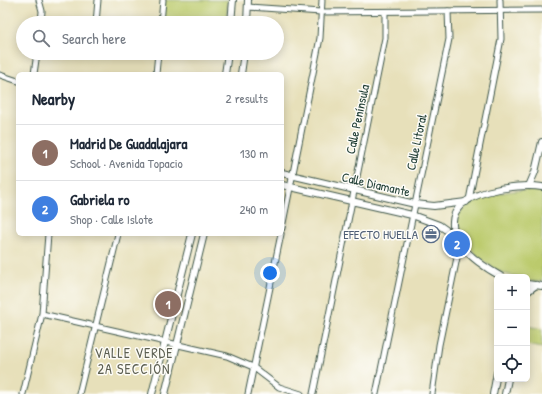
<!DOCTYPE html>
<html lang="en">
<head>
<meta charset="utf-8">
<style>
	:root { --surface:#fff; --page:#f2f2f3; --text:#1f2937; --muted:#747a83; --line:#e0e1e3; --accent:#0f766e }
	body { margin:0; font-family:"Patrick Hand",sans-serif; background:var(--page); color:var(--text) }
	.controls { position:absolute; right:12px; bottom:12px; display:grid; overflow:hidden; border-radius:6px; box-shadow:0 2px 10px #0003 }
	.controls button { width:36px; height:36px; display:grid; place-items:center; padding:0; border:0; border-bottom:1px solid var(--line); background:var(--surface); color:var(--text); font:20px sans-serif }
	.you { position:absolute; left:270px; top:273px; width:14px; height:14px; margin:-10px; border:3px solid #fff; border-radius:50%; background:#1a73e8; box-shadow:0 0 0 6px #1a73e833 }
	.badge { display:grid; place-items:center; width:26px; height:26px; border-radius:50%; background:var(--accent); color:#fff; font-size:13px; font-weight:700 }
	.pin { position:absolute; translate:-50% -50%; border:2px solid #fff; box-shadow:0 1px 4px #0006 }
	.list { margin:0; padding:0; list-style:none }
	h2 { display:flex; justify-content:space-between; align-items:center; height:52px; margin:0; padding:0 16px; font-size:17px }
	h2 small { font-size:13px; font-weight:400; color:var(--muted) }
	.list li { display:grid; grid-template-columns:26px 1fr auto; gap:12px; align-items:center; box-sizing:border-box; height:56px; padding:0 16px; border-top:1px solid var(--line) }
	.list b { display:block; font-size:15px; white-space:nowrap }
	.list p { margin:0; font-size:13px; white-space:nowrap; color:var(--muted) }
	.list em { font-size:13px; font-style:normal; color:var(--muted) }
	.icon { flex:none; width:22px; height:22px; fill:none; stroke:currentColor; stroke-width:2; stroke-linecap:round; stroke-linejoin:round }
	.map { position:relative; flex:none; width:542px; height:394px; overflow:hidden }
	.search { position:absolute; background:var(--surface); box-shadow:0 2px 10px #0003; left:16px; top:16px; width:268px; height:44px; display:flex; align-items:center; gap:10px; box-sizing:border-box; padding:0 14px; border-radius:22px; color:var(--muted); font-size:15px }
	.panel { position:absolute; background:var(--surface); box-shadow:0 2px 10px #0003; left:16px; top:72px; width:268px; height:164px; border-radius:6px }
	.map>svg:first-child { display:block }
	.green { fill:#bbca6c; stroke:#6d8450 }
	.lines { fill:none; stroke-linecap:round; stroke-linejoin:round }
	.minor-casing { stroke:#3d5548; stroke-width:7 }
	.tertiary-casing { stroke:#3d5548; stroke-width:8 }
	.minor { stroke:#fff; stroke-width:5 }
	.tertiary { stroke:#fff; stroke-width:6 }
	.labels { text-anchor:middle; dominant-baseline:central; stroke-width:3; stroke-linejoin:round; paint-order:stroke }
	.street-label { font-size:13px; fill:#1f3d34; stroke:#fdfcf7 }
	.service-label { font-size:13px; fill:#4e5e75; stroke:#fdfcf7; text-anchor:end }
	.neighbourhood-label { font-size:14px; letter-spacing:1px; fill:#5d6052; stroke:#fdfcf7 }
</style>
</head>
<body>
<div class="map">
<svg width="542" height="394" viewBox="0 0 542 394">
	<rect width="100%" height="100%" fill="#fdfcf7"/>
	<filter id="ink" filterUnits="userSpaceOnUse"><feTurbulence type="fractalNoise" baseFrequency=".025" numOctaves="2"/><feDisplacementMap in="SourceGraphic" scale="8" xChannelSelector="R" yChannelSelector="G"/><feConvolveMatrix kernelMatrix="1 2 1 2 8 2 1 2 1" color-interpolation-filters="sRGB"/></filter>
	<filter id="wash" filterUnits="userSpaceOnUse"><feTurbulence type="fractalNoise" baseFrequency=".012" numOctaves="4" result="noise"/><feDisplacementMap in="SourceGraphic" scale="16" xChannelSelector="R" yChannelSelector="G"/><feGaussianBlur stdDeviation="0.9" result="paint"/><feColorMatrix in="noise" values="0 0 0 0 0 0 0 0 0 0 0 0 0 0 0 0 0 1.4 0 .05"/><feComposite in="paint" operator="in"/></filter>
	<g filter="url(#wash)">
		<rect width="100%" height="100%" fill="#e7e0ba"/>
		<g class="green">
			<path d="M164,0H228L226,23H161Z"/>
			<path d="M529,190L542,191V282L527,281V277C504,277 492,269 476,254C424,207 489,191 529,190Z"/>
			<path d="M527,326L542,329V348L527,345Z"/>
		</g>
	</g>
	<g filter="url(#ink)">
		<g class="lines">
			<defs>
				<g id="minor">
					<path d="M39,0L42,11L41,23"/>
					<path d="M248,7L321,12L542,10"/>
					<path d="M96,23L98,0"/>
					<path d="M161,23L163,0"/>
					<path d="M34,74L37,53"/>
					<path d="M156,74L158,53"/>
					<path d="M0,75L18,81"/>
					<path d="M469,200L501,39L500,0"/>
					<path d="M282,228L320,38L322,0"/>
					<path d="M42,314L227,356L253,367L279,387L301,394"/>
					<path d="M23,394L42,314L48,234"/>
					<path d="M79,394L118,234"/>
					<path d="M248,394L281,234"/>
					<path d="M313,394L385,38V13"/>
					<path d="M376,394L449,39L448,11"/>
					<path d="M432,394L439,345L460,243"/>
				</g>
				<g id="tertiary">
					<path d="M231,23L233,0"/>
					<path d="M247,23L248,0"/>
					<path d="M225,74L228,53"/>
					<path d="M241,74L244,53"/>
					<path d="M282,173L415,204L434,206L466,202"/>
					<path d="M282,185L412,215L439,225L456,237"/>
					<path d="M529,186L535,172L542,142"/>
					<path d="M502,277C484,267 454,248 453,225C450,191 518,183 542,187"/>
					<path d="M527,284L542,286"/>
					<path d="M527,292L536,285"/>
					<path d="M152,394L192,234"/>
					<path d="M165,394L204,234"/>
					<path d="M493,394L497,373"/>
					<path d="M505,394L508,379"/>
				</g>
			</defs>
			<use href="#minor" class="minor-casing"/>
			<use href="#tertiary" class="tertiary-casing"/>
			<use href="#minor" class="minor"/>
			<use href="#tertiary" class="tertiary"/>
		</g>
	</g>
	<defs>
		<symbol id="office-ring" viewBox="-11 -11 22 22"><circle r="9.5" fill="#fdfcf7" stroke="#5c6f8a" stroke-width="1.5"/><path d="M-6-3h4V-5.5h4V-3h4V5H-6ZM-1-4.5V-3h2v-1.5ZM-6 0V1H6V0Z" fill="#5c6f8a"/></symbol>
	</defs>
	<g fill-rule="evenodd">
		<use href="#office-ring" x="421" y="224" width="20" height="20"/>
	</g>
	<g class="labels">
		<g class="street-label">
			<text transform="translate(357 119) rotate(-78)">Calle Península</text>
			<text transform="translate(416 142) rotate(-78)">Calle Litoral</text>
			<text transform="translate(376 184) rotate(13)">Calle Diamante</text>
		</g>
		<g class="service-label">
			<text x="418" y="234">EFECTO HUELLA</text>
		</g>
		<g class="neighbourhood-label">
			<text x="134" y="352">VALLE VERDE<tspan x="134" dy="16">2A SECCIÓN</tspan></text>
		</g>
	</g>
</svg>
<div class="controls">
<button>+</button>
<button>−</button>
<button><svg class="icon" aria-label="locate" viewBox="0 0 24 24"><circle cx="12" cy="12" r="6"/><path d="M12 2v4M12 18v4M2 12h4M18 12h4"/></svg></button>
</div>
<div class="you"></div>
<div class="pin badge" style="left:168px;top:304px;background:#8d6e63">1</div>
<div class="pin badge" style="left:457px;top:244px;background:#3f7fe0">2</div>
<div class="search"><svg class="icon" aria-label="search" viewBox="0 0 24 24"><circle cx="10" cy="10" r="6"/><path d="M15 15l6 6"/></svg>Search here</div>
<section class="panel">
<h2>Nearby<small>2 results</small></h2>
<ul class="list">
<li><span class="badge" style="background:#8d6e63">1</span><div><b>Madrid De Guadalajara</b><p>School · Avenida Topacio</p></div><em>130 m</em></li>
<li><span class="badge" style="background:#3f7fe0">2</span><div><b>Gabriela ro</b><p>Shop · Calle Islote</p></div><em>240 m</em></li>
</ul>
</section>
</div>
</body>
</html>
